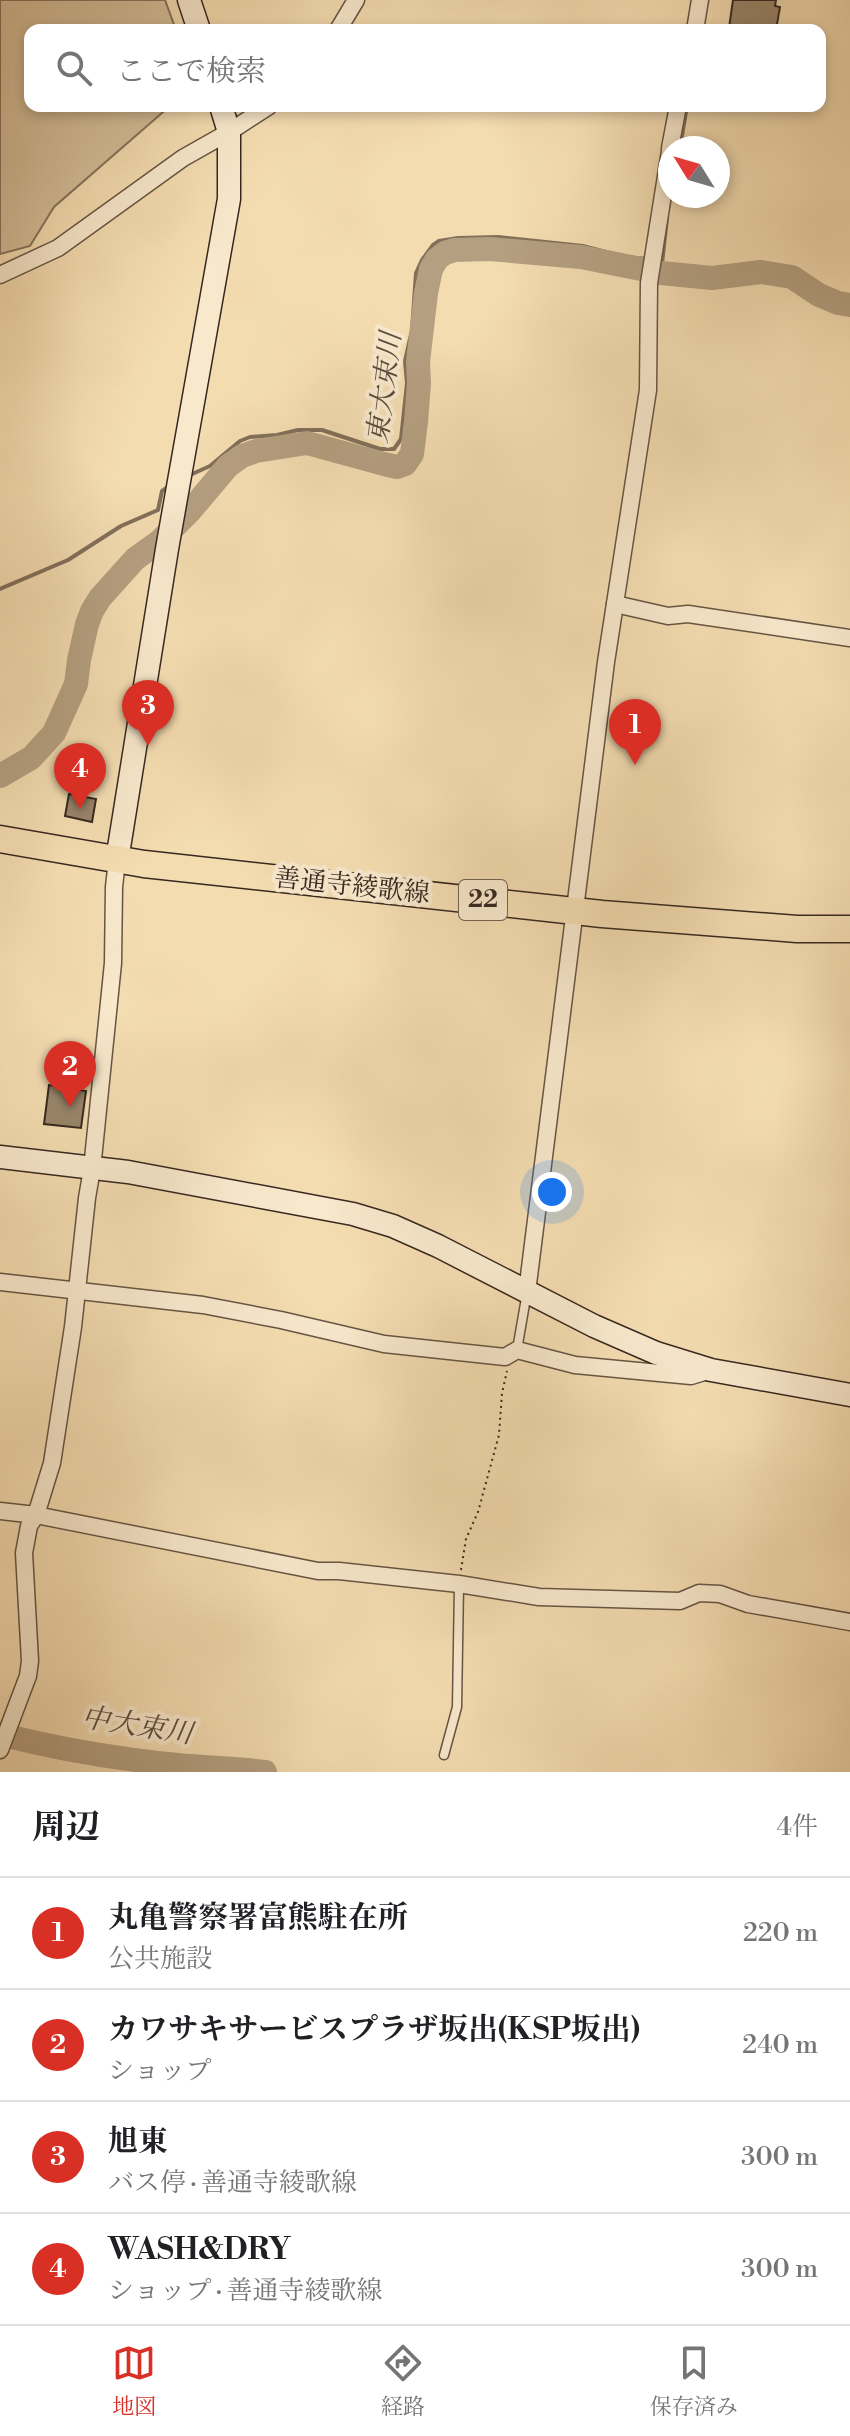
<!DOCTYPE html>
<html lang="ja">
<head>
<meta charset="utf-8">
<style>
	:root { --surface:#fff; --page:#f2f2f2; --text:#202124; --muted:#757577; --line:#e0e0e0; --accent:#d93025 }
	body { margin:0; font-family:"Libre Bodoni","Noto Serif JP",serif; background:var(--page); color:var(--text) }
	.compass { position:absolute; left:658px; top:136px; width:72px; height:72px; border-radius:50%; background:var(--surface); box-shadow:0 4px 12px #0003; rotate:307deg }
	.you { position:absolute; left:552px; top:1192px; width:28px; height:28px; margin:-20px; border:6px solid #fff; border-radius:50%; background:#1a73e8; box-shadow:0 0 0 12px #1a73e833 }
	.badge { display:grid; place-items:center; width:52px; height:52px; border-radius:50%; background:var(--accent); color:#fff; font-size:26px; font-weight:700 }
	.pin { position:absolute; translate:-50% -66px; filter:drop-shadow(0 2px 4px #0008) }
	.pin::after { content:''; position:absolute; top:42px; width:28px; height:24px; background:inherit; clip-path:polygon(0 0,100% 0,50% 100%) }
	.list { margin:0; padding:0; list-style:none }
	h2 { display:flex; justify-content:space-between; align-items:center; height:104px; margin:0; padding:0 32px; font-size:34px }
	h2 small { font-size:26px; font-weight:400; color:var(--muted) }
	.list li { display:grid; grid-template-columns:52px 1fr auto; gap:24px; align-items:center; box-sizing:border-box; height:112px; padding:0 32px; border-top:2px solid var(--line) }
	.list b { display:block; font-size:30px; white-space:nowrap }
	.list p { margin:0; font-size:26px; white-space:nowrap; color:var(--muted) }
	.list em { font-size:26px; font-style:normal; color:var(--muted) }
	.icon { flex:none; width:44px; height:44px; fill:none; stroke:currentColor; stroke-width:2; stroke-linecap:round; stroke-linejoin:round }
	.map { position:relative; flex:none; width:850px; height:1772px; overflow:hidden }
	.search { position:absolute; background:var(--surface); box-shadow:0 4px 12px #0003; left:24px; right:24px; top:24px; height:88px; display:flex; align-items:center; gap:20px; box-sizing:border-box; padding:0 28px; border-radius:16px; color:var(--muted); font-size:30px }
	.sheet { height:552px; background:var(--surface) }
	nav { display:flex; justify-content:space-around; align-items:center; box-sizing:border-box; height:112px; border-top:2px solid var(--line); background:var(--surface); font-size:22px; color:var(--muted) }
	nav a { display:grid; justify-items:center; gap:4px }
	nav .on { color:var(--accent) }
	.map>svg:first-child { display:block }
	.green { fill:#d4bd98; stroke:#86725c; stroke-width:2 }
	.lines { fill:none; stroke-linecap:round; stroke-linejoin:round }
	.stream { stroke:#826f5a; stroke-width:4 }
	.river { stroke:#b49f80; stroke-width:24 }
	.building { fill:#99866b; stroke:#372820; stroke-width:2 }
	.lane-casing { stroke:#654; stroke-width:11 }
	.street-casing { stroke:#654; stroke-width:19 }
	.secondary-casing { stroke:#372820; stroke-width:25 }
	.primary-casing { stroke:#372820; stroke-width:29 }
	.path { stroke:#372820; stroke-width:2; stroke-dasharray:2 4; stroke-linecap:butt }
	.lane { stroke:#f8e8cc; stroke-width:8 }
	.street { stroke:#f8e8cc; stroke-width:16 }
	.secondary { stroke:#f8e8cc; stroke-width:22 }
	.primary { stroke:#f4dcb1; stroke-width:26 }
	.labels { text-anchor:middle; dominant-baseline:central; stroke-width:8; stroke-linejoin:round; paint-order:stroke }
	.shield { fill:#f8e8cc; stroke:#716254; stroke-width:2 }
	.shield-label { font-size:24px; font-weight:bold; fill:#372820 }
	.street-label { font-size:26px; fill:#372820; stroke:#f8e8cc }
	.water-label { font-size:28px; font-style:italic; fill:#5c4c3d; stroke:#f8e8cc }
</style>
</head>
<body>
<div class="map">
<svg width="850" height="1772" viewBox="0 0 850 1772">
	<rect width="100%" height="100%" fill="#f4dcb1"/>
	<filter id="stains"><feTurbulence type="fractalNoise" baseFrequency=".0025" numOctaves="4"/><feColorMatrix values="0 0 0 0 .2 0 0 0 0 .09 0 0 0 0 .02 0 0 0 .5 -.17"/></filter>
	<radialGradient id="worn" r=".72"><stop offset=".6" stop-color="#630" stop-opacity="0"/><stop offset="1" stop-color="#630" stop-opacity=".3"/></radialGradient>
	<path class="green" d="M0,0H165L176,30H30V106H170L54,207L30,246L0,254Z"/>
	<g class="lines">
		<g class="stream">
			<path d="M680,148L687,106"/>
			<path d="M439,241L445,253"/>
			<path d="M661,273L667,218"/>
			<path d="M190,475L210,466L240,441L250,437L277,435L298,430H322L380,449H394L401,439L407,383L405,361L412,330L416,273L422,260L433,245L439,241L458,238L498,237L583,246L625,257L648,259"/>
			<path d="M0,589L68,560L121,526L158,510L162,491L168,487"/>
		</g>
		<g class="river">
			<path d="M0,776L31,758L54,733L76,684L79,660L87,624L92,611L100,598L135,559L160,541L190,511L228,466L242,456L256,451L307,443L384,464L397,467L405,464L412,454L416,422L419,383L418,362L426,293L431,269L437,259L445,253L454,250L490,249L581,257L661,273L712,278L761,272L792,277L819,295L838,303L850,305"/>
			<path d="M0,1734C58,1749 119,1759 178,1765C207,1768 236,1768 265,1772"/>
		</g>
	</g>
	<g class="building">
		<path d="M733,0H776L775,6L780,7L776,30L729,28Z"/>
		<path d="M69,794L96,799L92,822L65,816Z"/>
		<path d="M49,1085L86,1091L81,1128L44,1124Z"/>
	</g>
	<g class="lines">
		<defs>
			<g id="lane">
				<path d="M517,1350L527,1292"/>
				<path d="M444,1755L457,1707L459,1585"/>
			</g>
			<g id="street">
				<path d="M338,30L356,0"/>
				<path d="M695,30L700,0"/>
				<path d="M670,148L678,106"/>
				<path d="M0,275L58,248L183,158L229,132L269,106"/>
				<path d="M615,604L668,616L688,614L850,638"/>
				<path d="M0,1282L203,1305L281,1320L384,1344L505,1357L517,1350L575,1365L691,1376L711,1370"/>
				<path d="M527,1292L606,662L648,390L649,283L670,151"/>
				<path d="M0,1511L36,1515L318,1571H339L459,1584L539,1597L680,1601L699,1593L720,1594L748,1604L850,1622"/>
				<path d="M0,1750L28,1676L30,1661L24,1553L29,1526L36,1515L52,1463L73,1327L87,1198L92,1169L113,963L114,887L117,860"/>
			</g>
			<g id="secondary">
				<path d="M189,0L199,30"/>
				<path d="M117,860L167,549L229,199V132L221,106"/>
				<path d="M0,1157L128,1172L353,1214L393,1226L438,1246L594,1326L656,1353L711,1370L850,1395"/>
			</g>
			<path id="primary" d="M0,839L144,864L602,914L797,929H850"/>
		</defs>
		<use href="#lane" class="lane-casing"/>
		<use href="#street" class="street-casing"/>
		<use href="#secondary" class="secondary-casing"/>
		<use href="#primary" class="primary-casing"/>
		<path class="path" d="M461,1570L466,1539L478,1512L499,1435L502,1393L507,1371"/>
		<use href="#lane" class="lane"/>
		<use href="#street" class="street"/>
		<use href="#secondary" class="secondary"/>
		<use href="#primary" class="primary"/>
	</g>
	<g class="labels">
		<rect class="shield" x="459" y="880" width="48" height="40" rx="6"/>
		<g class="shield-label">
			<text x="483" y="900">22</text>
		</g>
		<g class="street-label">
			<text transform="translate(352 886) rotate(6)">善通寺綾歌線</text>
		</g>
		<g class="water-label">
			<text transform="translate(385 388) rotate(-83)">東大束川</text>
			<text transform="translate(137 1726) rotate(9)">中大束川</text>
		</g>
	</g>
	<rect width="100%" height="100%" filter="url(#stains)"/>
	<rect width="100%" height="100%" fill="url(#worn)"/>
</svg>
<svg class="compass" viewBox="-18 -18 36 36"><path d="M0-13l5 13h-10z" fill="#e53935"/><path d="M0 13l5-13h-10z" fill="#757577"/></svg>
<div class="you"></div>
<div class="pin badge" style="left:635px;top:765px">1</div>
<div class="pin badge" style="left:70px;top:1107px">2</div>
<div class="pin badge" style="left:148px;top:746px">3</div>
<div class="pin badge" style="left:80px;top:809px">4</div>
<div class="search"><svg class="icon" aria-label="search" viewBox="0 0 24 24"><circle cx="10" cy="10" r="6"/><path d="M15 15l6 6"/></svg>ここで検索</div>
</div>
<section class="sheet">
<h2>周辺<small>4件</small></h2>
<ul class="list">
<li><span class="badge">1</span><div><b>丸亀警察署富熊駐在所</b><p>公共施設</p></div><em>220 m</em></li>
<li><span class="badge">2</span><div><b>カワサキサービスプラザ坂出(KSP坂出)</b><p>ショップ</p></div><em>240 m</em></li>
<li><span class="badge">3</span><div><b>旭東</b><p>バス停 · 善通寺綾歌線</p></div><em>300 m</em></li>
<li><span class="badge">4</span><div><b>WASH&amp;DRY</b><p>ショップ · 善通寺綾歌線</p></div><em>300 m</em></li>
</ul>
</section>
<nav>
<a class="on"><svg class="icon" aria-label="map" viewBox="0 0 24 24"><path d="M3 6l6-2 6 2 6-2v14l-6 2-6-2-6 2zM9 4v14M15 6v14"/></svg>地図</a>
<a><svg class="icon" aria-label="directions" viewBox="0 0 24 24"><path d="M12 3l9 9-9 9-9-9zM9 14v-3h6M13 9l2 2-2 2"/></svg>経路</a>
<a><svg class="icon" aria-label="saved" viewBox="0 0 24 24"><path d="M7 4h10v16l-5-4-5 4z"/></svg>保存済み</a>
</nav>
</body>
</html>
